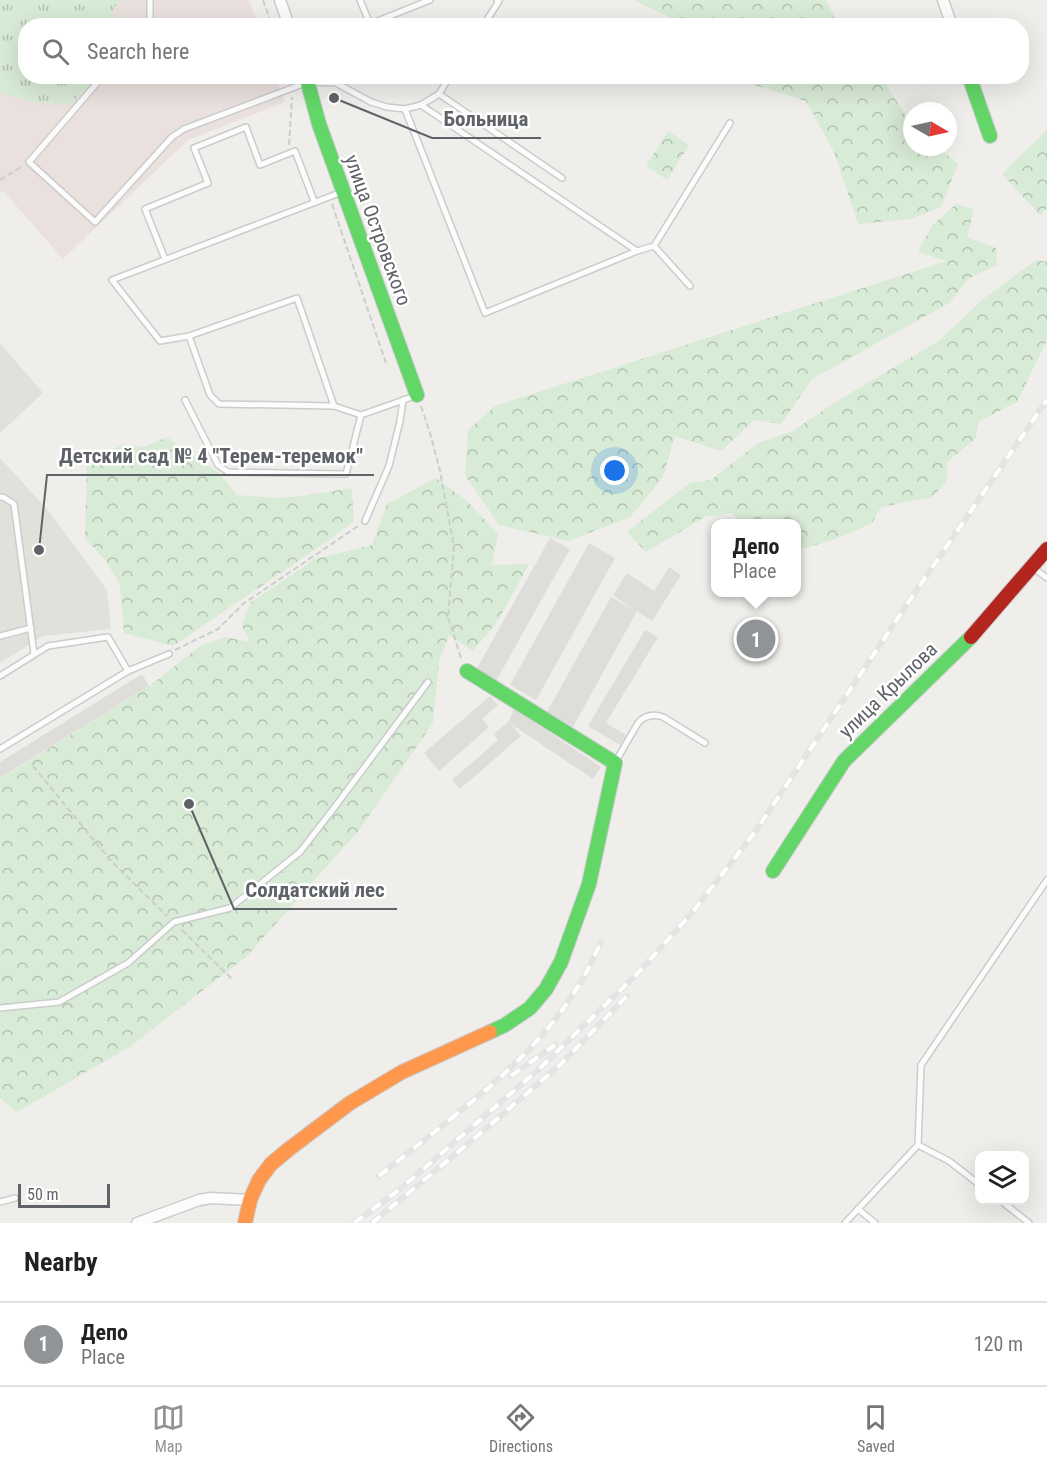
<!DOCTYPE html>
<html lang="en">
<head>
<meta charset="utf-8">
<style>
	:root { --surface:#fff; --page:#f6f6f6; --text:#222; --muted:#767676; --line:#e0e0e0; --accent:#919496 }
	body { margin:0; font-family:"Roboto Condensed",sans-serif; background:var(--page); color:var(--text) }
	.controls { position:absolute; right:18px; bottom:18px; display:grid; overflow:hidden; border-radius:12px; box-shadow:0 6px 24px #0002 }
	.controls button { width:54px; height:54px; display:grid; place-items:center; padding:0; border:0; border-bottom:2px solid var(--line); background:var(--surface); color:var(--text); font:30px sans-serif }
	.compass { position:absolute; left:903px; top:102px; width:54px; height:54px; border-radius:50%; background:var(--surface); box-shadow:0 6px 24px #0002; rotate:99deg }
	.scale { position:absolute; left:18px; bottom:15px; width:92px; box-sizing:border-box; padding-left:6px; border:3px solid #5f6368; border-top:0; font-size:16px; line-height:21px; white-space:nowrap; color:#5f6368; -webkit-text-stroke:4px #fff; paint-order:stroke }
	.you { position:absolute; left:615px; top:471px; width:21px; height:21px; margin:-15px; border:4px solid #fff; border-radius:50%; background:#1a73e8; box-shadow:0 0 0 9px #1a73e833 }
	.badge { display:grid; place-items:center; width:39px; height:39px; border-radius:50%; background:var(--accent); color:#fff; font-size:20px; font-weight:700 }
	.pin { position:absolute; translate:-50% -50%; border:3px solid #fff; box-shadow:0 2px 6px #0006 }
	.popup { position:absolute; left:711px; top:519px; width:90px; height:78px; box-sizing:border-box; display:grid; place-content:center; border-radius:12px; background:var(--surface); filter:drop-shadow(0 2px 4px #0005); font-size:20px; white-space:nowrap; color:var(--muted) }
	.popup b { font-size:22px; color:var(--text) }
	.popup::after { content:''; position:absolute; left:50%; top:100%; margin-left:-12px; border:12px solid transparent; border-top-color:var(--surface) }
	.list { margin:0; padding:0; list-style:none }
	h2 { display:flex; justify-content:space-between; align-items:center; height:78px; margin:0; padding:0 24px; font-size:26px }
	h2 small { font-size:20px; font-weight:400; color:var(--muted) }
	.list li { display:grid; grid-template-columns:39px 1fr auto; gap:18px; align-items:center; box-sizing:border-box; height:84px; padding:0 24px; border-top:2px solid var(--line) }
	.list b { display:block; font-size:22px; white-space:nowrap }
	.list p { margin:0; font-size:20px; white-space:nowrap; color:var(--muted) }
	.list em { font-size:20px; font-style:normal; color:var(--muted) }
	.icon { flex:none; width:33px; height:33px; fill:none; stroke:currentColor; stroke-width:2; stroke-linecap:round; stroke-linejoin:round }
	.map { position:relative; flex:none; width:1047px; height:1223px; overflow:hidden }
	.search { position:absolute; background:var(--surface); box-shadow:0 6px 24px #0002; left:18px; right:18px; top:18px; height:66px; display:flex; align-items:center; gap:15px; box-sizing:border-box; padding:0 21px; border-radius:24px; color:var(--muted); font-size:22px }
	.sheet { height:162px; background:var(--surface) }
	nav { display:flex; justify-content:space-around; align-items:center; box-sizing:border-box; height:84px; border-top:2px solid var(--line); background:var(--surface); font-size:16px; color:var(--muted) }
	nav a { display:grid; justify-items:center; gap:3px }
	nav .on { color:var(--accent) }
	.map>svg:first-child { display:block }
	.industrial { fill:#dfddda }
	.education { fill:#e2e0da }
	.medical { fill:#eae0de }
	.grass { fill:url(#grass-tufts) }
	.forest { fill:url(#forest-crowns) }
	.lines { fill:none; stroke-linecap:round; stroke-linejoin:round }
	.lane-casing { stroke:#cbcccc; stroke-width:8 }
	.street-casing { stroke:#cbcccc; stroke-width:13 }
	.fast-casing { stroke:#cacacb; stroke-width:16 }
	.slow-casing { stroke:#cacacb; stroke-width:16 }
	.jam-casing { stroke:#cacacb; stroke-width:16 }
	.path { stroke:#cacfcc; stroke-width:2; stroke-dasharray:6 3; stroke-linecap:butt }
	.lane { stroke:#fdfcfc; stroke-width:5 }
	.street { stroke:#fdfcfc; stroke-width:10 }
	.fast { stroke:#63d668; stroke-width:14 }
	.slow { stroke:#ff974d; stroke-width:14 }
	.jam { stroke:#b3261e; stroke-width:14 }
	.rail-casing { stroke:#e4e4e4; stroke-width:6 }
	.rail { stroke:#fff; stroke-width:4; stroke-dasharray:11; stroke-linecap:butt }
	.labels { text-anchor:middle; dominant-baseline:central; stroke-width:5; stroke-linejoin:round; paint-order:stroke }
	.street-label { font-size:20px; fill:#5f6368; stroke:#fff }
	.leader { fill:none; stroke:#5f6368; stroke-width:2 }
	.callout-dot { fill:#5f6368; stroke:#fff; stroke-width:2 }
	.callout-label { font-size:21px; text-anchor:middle; font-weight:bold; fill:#5f6368; stroke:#fff; stroke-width:5; stroke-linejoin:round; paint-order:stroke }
</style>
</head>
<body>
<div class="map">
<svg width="1047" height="1223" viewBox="0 0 1047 1223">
	<defs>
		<pattern id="grass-tufts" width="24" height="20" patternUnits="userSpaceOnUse" patternTransform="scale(1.5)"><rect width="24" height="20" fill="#d8ebd6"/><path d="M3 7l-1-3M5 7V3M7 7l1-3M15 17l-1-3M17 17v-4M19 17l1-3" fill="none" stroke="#b2c2b1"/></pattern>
		<pattern id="forest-crowns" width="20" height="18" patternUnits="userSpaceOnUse" patternTransform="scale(1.5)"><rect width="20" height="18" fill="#d8ebd6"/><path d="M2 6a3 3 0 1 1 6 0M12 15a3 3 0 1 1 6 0" fill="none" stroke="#b2c2b1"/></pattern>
	</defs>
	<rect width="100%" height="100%" fill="#efeeea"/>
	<g class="industrial">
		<path d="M550,538L570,549L496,681L476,670Z"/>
		<path d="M589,543L615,558L536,700L510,685Z"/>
		<path d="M669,567L681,575L652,621L637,611L573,727L547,712L611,597L636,611L613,595L627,573L654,591Z"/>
		<path d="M645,630L658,637L606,723L626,735L620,745L588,726Z"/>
		<path d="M142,674L149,686L0,778V762Z"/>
		<path d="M490,696L498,705L482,719L489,727L439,771L424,753Z"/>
		<path d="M514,709L601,767L593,779L511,724L521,736L460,789L452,780L498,740L494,734L508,722Z"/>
	</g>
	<g class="education">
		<path d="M0,343L43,393L0,433Z"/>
		<path d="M0,458L48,510L107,590L111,629L43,636L0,663Z"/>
	</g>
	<path class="medical" d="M0,0H249L258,25L26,26V76L276,77L285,102L188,140L63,259L5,193L0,191Z"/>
	<path class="grass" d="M0,0H120L111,12L123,25L26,26V76L96,77L70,105L32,102L0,92Z"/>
	<g class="forest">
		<path d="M634,0H825L840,25H679L670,18Z"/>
		<path d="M741,77H881L912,125V147H938L958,164L941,207L911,219L858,224L834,152L806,101L748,83Z"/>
		<path d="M1047,130V208L1040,215L1002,174Z"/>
		<path d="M668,131L689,145L667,180L646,166Z"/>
		<path d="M956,204L974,209L967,237L996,248L997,265L968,279L949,303L812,379L781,424L754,420L721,451L675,436L663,477L630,517L568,541L499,525L465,475L468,430L495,406L947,261L918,252L932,226Z"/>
		<path d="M1036,260L1047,262V340L1017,402L978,422L976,438L947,462V481L932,497L881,507L872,523L833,540L797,550L796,524L743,523L731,513L705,517L646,552L627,532L690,483L711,480L758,443L793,431L834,403L940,340L983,299Z"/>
		<path d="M167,437L203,463L218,472L237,495L276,498L303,496L352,488L354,521L323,544L173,646L124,633L120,584L105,560L85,538L87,462L124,444L144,447Z"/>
		<path d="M436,478L468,502L498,534L492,565L529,564L497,622L473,651L449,635L439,661L433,723L360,829L247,956L131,1046L17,1112L0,1098V779L151,685L200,646L225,637L250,642L242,626L250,603L315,559L372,545L387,504Z"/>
	</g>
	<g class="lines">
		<defs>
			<g id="lane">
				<path d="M360,0L370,24L367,26"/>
				<path d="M370,24L430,0"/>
				<path d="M147,26L150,22V0"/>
				<path d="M483,26L499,1L497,0"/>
				<path d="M103,76L29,162L95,222L172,137L184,129L308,82L336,83L371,102L387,107L405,109L421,105L439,94L562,178"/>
				<path d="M439,94L450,76"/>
				<path d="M421,105L637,251L654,246L730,123"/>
				<path d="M405,109L485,313L637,251"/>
				<path d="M654,246L690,286"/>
				<path d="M165,259L145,209L208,183L194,148L246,127L260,165L295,151L314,201"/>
				<path d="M189,336L210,395L219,404L334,406L361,415"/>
				<path d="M185,400L218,465L228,472L346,474L361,415L415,396"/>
				<path d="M334,406L297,298L189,336L160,341L112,280L342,192"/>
				<path d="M0,497H3L14,504L34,654"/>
				<path d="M365,521L389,466L400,421L403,400"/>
				<path d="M1032,567L1047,578"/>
				<path d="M0,636L31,628"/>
				<path d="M128,671L169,654"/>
				<path d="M0,676L48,646L108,637L128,671L0,749"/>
				<path d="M616,761L638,723C645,715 654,714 663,717L705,743"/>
				<path d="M0,1008L59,1002L128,963L174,922L230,908L300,852L334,808L428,682"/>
				<path d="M918,1145L921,1065L1047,880"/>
				<path d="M1000,1200L1029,1223"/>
				<path d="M0,1202L15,1198"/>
				<path d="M858,1209L875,1223"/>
				<path d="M845,1223L918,1145L949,1161L980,1185"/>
			</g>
			<g id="street">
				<path d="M280,0L289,26"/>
				<path d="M943,0L952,26"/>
				<path d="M137,1223L199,1200L211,1198L250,1200"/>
			</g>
			<g id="fast">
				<path d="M306,76L319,124L417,395"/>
				<path d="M969,76L990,136"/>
				<path d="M467,671L615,763L589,884L561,962L546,989L530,1008L505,1025L490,1032"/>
				<path d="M773,871L844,761L971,637"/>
			</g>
			<path id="slow" d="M245,1223L250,1200L259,1180L271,1164L289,1149L350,1103L402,1072L490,1032"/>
			<path id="jam" d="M971,637L1047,549"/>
		</defs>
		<use href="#lane" class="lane-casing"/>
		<use href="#street" class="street-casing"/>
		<use href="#fast" class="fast-casing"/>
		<use href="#slow" class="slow-casing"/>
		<use href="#jam" class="jam-casing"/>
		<g class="path">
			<path d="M263,0L272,26"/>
			<path d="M289,145L292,97"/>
			<path d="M0,180L21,167"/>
			<path d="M332,204L387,366"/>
			<path d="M421,406L430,433L440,471L454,547L448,617L461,658"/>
			<path d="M175,650L218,629L243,604L358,526"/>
			<path d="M33,766L111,861L167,916"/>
			<path d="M182,930L232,979"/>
		</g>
		<use href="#lane" class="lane"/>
		<use href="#street" class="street"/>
		<use href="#fast" class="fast"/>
		<use href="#slow" class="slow"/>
		<use href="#jam" class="jam"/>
		<defs>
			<g id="rail">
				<path d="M511,1076L555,1045"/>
				<path d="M450,1119C503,1078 555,1031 587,971C592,962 596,952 601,942"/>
				<path d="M379,1176L457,1114"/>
				<path d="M354,1223L399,1190L538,1070L638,973L691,914L755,832L914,594L1047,400"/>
				<path d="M372,1223L475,1138L560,1065L627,996"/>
			</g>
		</defs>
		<use href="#rail" class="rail-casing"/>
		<use href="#rail" class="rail"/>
	</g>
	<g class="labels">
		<g class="street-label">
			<text transform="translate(378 230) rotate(70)">улица Островского</text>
			<text transform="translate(888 690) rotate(-44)">улица Крылова</text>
		</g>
	</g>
	<path class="leader" d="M334 98L432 138H541M39 550L47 475H374M189 804L234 909H397"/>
	<g class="callout-dot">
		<circle cx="334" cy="98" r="6"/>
		<circle cx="39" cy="550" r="6"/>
		<circle cx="189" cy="804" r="6"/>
	</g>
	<g class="callout-label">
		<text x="486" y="126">Больница</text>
		<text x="211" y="463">Детский сад № 4 "Терем-теремок"</text>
		<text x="315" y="897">Солдатский лес</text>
	</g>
</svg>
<div class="controls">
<button><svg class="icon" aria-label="layers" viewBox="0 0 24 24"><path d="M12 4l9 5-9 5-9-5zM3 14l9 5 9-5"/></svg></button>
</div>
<svg class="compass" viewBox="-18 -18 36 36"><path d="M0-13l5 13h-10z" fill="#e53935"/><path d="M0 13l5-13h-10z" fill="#767676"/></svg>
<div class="scale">50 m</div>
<div class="you"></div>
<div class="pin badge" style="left:756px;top:639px">1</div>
<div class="popup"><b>Депо</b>Place</div>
<div class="search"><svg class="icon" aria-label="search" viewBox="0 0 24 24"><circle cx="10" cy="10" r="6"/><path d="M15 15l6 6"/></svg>Search here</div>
</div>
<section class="sheet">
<h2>Nearby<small></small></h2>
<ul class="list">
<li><span class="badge">1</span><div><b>Депо</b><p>Place</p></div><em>120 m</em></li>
</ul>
</section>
<nav>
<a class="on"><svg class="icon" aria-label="map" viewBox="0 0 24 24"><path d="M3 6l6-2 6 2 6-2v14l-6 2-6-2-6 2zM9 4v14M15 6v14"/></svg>Map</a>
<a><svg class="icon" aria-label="directions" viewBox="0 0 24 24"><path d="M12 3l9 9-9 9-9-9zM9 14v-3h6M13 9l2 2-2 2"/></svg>Directions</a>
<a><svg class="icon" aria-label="saved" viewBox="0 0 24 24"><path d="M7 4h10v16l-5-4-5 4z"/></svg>Saved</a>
</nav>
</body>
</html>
